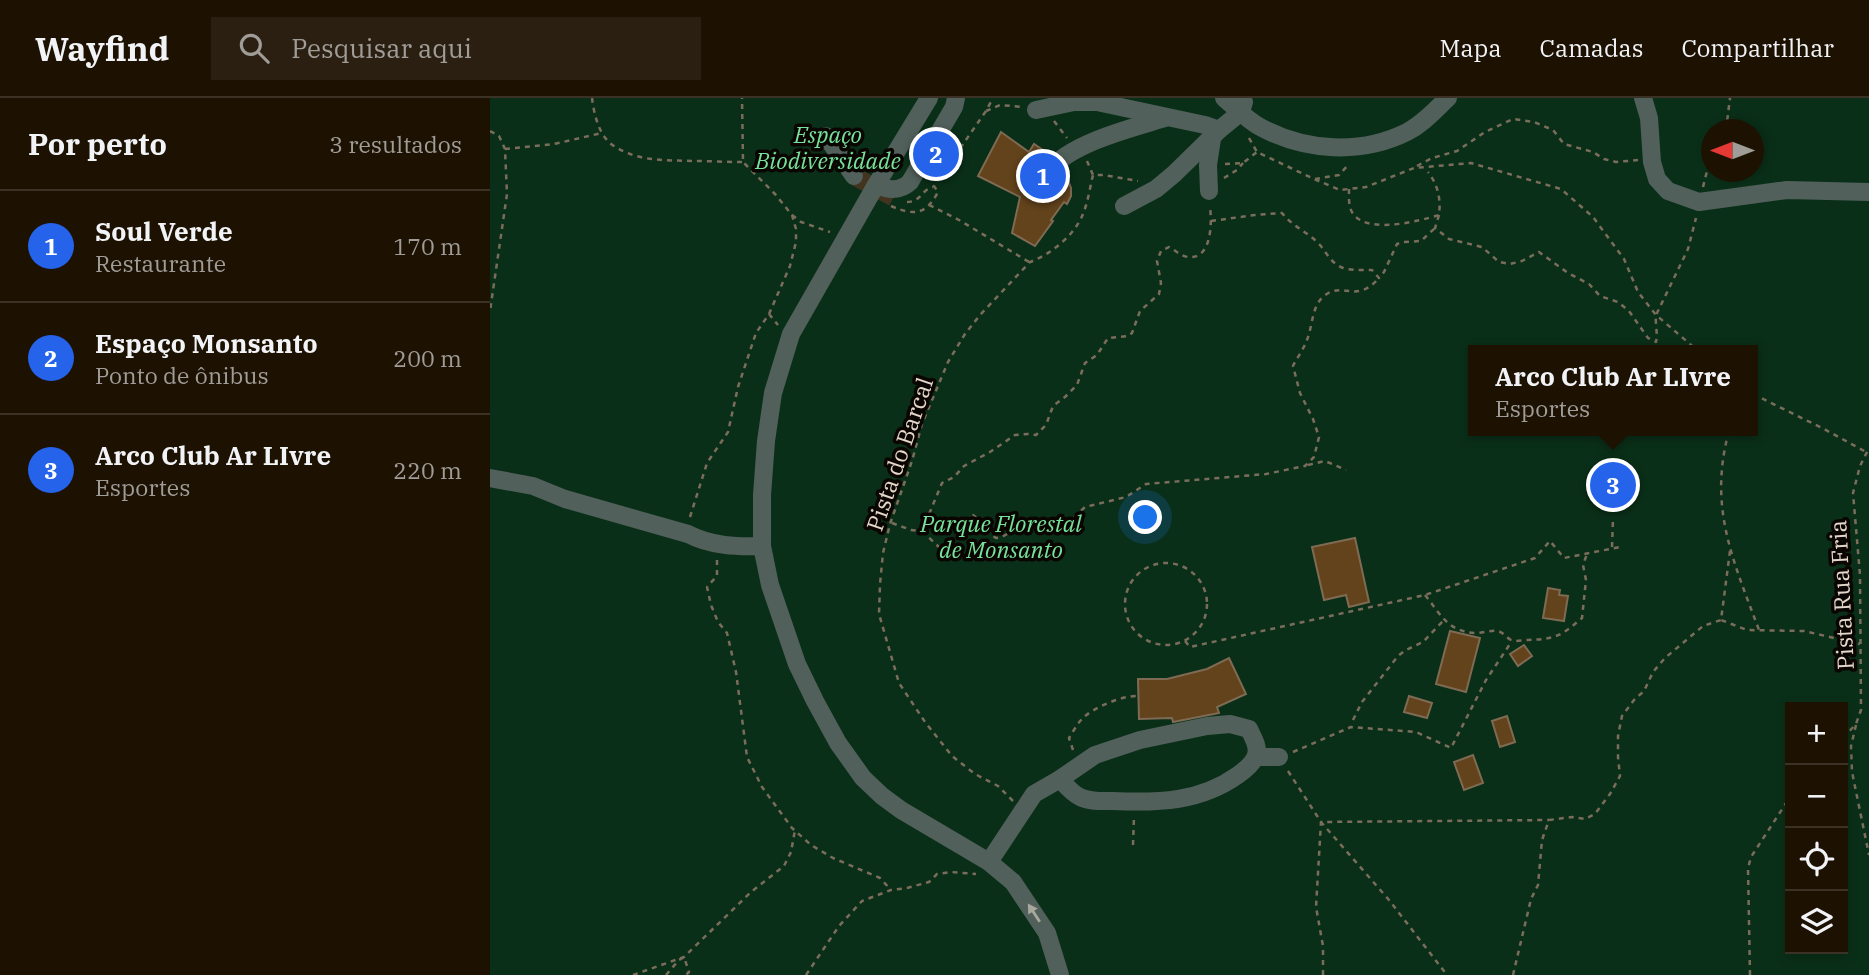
<!DOCTYPE html>
<html lang="pt">
<head>
<meta charset="utf-8">
<style>
	:root { --surface:#1d1102; --page:#2a1f11; --text:#f1f3f6; --muted:#a09d99; --line:#3b3124; --accent:#2563eb }
	body { margin:0; font-family:"IBM Plex Serif",serif; background:var(--page); color:var(--text) }
	.controls { position:absolute; right:21px; bottom:21px; display:grid; overflow:hidden; border-radius:0px; box-shadow:0 4px 10px #0003 }
	.controls button { width:63px; height:63px; display:grid; place-items:center; padding:0; border:0; border-bottom:2px solid var(--line); background:var(--surface); color:var(--text); font:35px sans-serif }
	.compass { position:absolute; left:1211px; top:21px; width:63px; height:63px; border-radius:50%; background:var(--surface); box-shadow:0 4px 10px #0003; rotate:270deg }
	.you { position:absolute; left:656px; top:420px; width:24px; height:24px; margin:-18px; border:5px solid #fff; border-radius:50%; background:#1a73e8; box-shadow:0 0 0 10px #1a73e833 }
	.badge { display:grid; place-items:center; width:46px; height:46px; border-radius:50%; background:var(--accent); color:#fff; font-size:23px; font-weight:700 }
	.pin { position:absolute; translate:-50% -50%; border:4px solid #fff; box-shadow:0 2px 7px #0006 }
	.popup { position:absolute; left:978px; top:247px; width:290px; height:91px; box-sizing:border-box; display:grid; place-content:center; border-radius:0px; background:var(--surface); filter:drop-shadow(0 2px 5px #0005); font-size:23px; white-space:nowrap; color:var(--muted) }
	.popup b { font-size:26px; color:var(--text) }
	.popup::after { content:''; position:absolute; left:50%; top:100%; margin-left:-14px; border:14px solid transparent; border-top-color:var(--surface) }
	.list { margin:0; padding:0; list-style:none }
	h2 { display:flex; justify-content:space-between; align-items:center; height:91px; margin:0; padding:0 28px; font-size:30px }
	h2 small { font-size:23px; font-weight:400; color:var(--muted) }
	.list li { display:grid; grid-template-columns:46px 1fr auto; gap:21px; align-items:center; box-sizing:border-box; height:112px; padding:0 28px; border-top:2px solid var(--line) }
	.list b { display:block; font-size:26px; white-space:nowrap }
	.list p { margin:0; font-size:23px; white-space:nowrap; color:var(--muted) }
	.list em { font-size:23px; font-style:normal; color:var(--muted) }
	.icon { flex:none; width:38px; height:38px; fill:none; stroke:currentColor; stroke-width:2; stroke-linecap:round; stroke-linejoin:round }
	.map { position:relative; flex:none; width:1379px; height:877px; overflow:hidden }
	header { display:flex; align-items:center; gap:42px; box-sizing:border-box; height:98px; padding:0 35px; background:var(--surface); border-bottom:2px solid var(--line) }
	header strong { font-size:33px }
	nav { display:flex; gap:38px; margin-inline-start:auto; font-size:24px }
	.search { width:490px; height:63px; background:var(--page); display:flex; align-items:center; gap:18px; box-sizing:border-box; padding:0 24px; border-radius:0px; color:var(--muted); font-size:26px }
	main { display:flex }
	aside { flex:1; background:var(--surface) }
	.map>svg:first-child { display:block }
	.green { fill:#0a2f18; fill-rule:evenodd }
	.building { fill:#62431c; stroke:#7f6a53; stroke-width:2 }
	.lines { fill:none; stroke-linecap:round; stroke-linejoin:round }
	.minor-tunnel { stroke:#433420; stroke-width:18; stroke-dasharray:18 9; stroke-linecap:butt }
	.path { stroke:#7b6d5c; stroke-width:2.5; stroke-dasharray:5 5; stroke-linecap:butt }
	.minor { stroke:#52605b; stroke-width:18 }
	.oneway { fill:#a9a89e }
	.labels { text-anchor:middle; dominant-baseline:central; stroke-width:7; stroke-linejoin:round; paint-order:stroke }
	.park-label { font-size:23px; font-style:italic; fill:#75e39b; stroke:#0b0501 }
	.street-label { font-size:23px; fill:#e3d8cb; stroke:#0b0501 }
</style>
</head>
<body>
<header>
<strong>Wayfind</strong>
<div class="search"><svg class="icon" aria-label="search" viewBox="0 0 24 24"><circle cx="10" cy="10" r="6"/><path d="M15 15l6 6"/></svg>Pesquisar aqui</div>
<nav><a>Mapa</a><a>Camadas</a><a>Compartilhar</a></nav>
</header>
<main>
<aside>
<h2>Por perto<small>3 resultados</small></h2>
<ul class="list">
<li><span class="badge">1</span><div><b>Soul Verde</b><p>Restaurante</p></div><em>170 m</em></li>
<li><span class="badge">2</span><div><b>Espaço Monsanto</b><p>Ponto de ônibus</p></div><em>200 m</em></li>
<li><span class="badge">3</span><div><b>Arco Club Ar LIvre</b><p>Esportes</p></div><em>220 m</em></li>
</ul>
</aside>
<div class="map">
<svg width="1379" height="877" viewBox="0 0 1379 877">
	<rect width="100%" height="100%" fill="#271702"/>
	<path class="green" d="M0,0H1379V877H0ZM1222,32H1264V74H1222ZM983,252H1263V333H983ZM1300,609H1353V851H1300Z"/>
	<g class="building">
		<path d="M511,34L539,54L544,46L553,52L551,56L556,59L549,70L552,79L556,83H562L573,75L578,82L581,90V98L577,106L574,104L561,122L563,123L545,148L522,135L530,99L488,78Z"/>
		<path d="M865,440L879,504L859,509L856,497L834,502L822,449Z"/>
		<path d="M1058,490L1070,492L1069,497L1078,498L1074,523L1053,520Z"/>
		<path d="M960,533L990,540L976,594L946,586Z"/>
		<path d="M1034,547L1042,558L1028,568L1020,556Z"/>
		<path d="M739,560L756,596L727,609L729,615L683,624L682,620L649,621L648,581H677L717,571Z"/>
		<path d="M919,598L942,605L937,620L914,614Z"/>
		<path d="M1017,618L1025,644L1010,649L1002,623Z"/>
		<path d="M983,657L993,685L974,692L964,664Z"/>
	</g>
	<g class="lines">
		<path class="minor-tunnel" d="M364,78L408,102"/>
		<g class="path">
			<path d="M102,0C104,16 109,39 124,48C148,64 176,62 203,63C219,63 236,64 252,64"/>
			<path d="M496,13L510,7L533,9"/>
			<path d="M564,23L577,40"/>
			<path d="M1236,32L1240,0"/>
			<path d="M0,33L9,38L15,51L17,96L0,213"/>
			<path d="M759,40L767,54L824,81L850,92L876,89L924,70L981,65L1071,91L1103,119L1134,161L1148,194L1166,217L1207,252"/>
			<path d="M15,51L64,46L112,35"/>
			<path d="M597,63L603,77"/>
			<path d="M735,66L753,65L767,54"/>
			<path d="M927,68L942,60L967,53L995,34L1023,21L1044,24L1063,32L1074,46L1103,54L1114,61L1126,64L1148,62"/>
			<path d="M734,80L747,72L753,65"/>
			<path d="M825,81L849,77L859,66"/>
			<path d="M1213,89L1217,73L1222,66"/>
			<path d="M859,91C859,100 858,110 864,117C880,136 929,123 949,117C951,101 948,87 938,74"/>
			<path d="M417,104C431,104 431,92 443,89"/>
			<path d="M439,107L469,122L539,164"/>
			<path d="M401,108C424,118 436,117 448,94L444,88L496,13L503,0"/>
			<path d="M302,117L311,124L340,134"/>
			<path d="M949,117L945,130L959,141L992,149L1009,164L1020,166L1032,163L1049,154L1078,175L1099,186L1110,198L1128,204L1139,213L1158,240L1166,244C1168,235 1165,226 1166,217L1198,151L1206,120"/>
			<path d="M721,123L765,117L792,115C803,129 818,134 830,147C836,154 840,163 849,168C857,173 871,172 882,172L889,180L894,174L907,146L913,144L931,143L945,130"/>
			<path d="M279,216L288,227"/>
			<path d="M1263,296L1334,331L1376,354"/>
			<path d="M1239,333C1218,409 1243,462 1269,532"/>
			<path d="M818,367L835,363L856,372"/>
			<path d="M200,419L217,365L238,334L248,289L266,235L279,216L300,168L306,144V131L302,117L285,96L253,64L252,0"/>
			<path d="M402,425L421,432L432,433L452,385L464,379L474,368L500,354L525,337L538,336L546,337L556,327L563,308L575,299L587,287L595,265L607,257L618,240L638,238L642,235L650,213L669,196L671,185L667,163L671,153L679,149C685,152 692,159 699,159C722,161 722,124 720,109"/>
			<path d="M432,433L450,450L461,454L479,419L483,417C492,423 496,434 506,440C518,439 526,427 538,425C549,423 558,433 572,431L595,409L636,399L656,386L776,376L815,368L824,359L829,339L823,321L810,295L803,268C807,260 813,252 816,244C823,230 821,208 834,198C854,182 865,207 889,180"/>
			<path d="M1122,449L1123,421"/>
			<path d="M1240,453L1231,522L1257,532L1314,533L1370,546"/>
			<path d="M227,462V478L217,489L221,507L228,524L237,535L246,574L257,659L272,689L302,730L321,747L343,760L390,780L401,792"/>
			<circle cx="676" cy="506" r="41"/>
			<path d="M935,497C950,515 957,534 986,535C993,535 1000,532 1008,533C1014,535 1016,539 1021,542C1025,544 1033,542 1038,542C1066,541 1071,538 1092,520L1096,482L1093,467L1097,456"/>
			<path d="M695,543L700,549L935,497L1045,460L1060,443L1074,460L1130,449"/>
			<path d="M863,622L872,604L908,558L916,552L933,544L953,523"/>
			<path d="M1366,627L1361,648L1362,674L1379,757"/>
			<path d="M1353,640L1366,626L1371,612L1370,477L1363,395L1370,368L1379,350"/>
			<path d="M583,652L579,640C583,634 587,626 592,621C602,610 633,597 648,598"/>
			<path d="M803,654L861,629L926,634L961,650L996,582L1022,543"/>
			<path d="M798,673L831,724L899,802L957,877"/>
			<path d="M523,703L508,688L485,676L462,658L435,624L409,585L389,516L390,486L393,455L400,426L422,363L432,326L458,264L475,236L490,217L540,164C561,156 584,138 593,116C598,104 600,89 603,77H614L648,83"/>
			<path d="M643,747L644,718"/>
			<path d="M143,877L194,859L261,794L294,768L301,754L305,732"/>
			<path d="M176,877L189,862L194,859L199,874L196,877"/>
			<path d="M316,877L349,828L372,803L401,792L417,790L439,784L447,776L461,774L486,776"/>
			<path d="M833,877V848L826,809L831,724L1059,722"/>
			<path d="M1023,877L1041,801L1048,787L1052,742L1059,722L1082,719L1095,721L1105,716L1120,696L1130,678L1128,659V638L1132,618L1144,602L1154,593L1163,574L1175,560L1213,528L1231,522"/>
			<path d="M1260,877L1258,770L1261,759L1300,699"/>
		</g>
		<g class="minor">
			<path d="M439,0L386,87L301,236L283,295L276,343L272,397V448L280,487L307,566L325,603L348,645L373,680L392,698L411,712L499,764L523,784L557,835L570,877"/>
			<path d="M734,0C746,10 758,23 772,30C816,53 871,57 917,34C933,26 945,12 958,0"/>
			<path d="M1153,0L1159,20L1162,64L1167,81L1178,93L1209,104L1297,92L1379,94"/>
			<path d="M546,12L584,4H607L715,27L729,32"/>
			<path d="M336,38L364,78"/>
			<path d="M560,72C581,45 642,30 675,20"/>
			<path d="M386,87C398,92 410,94 420,84L464,9L466,0"/>
			<path d="M719,93L718,67L722,41"/>
			<path d="M634,108L666,91L684,76L729,32L751,14L754,4"/>
			<path d="M0,380L43,388L75,401L198,436C221,448 247,449 272,448"/>
			<path d="M766,659H789"/>
			<path d="M499,764L544,696L570,681C576,688 583,696 590,699C600,704 613,703 623,703C669,705 710,704 748,677C755,672 764,665 766,657C769,648 763,640 759,631L740,626L717,628L650,642L605,657L570,681"/>
		</g>
	</g>
	<defs><path id="oneway-solid" d="M-6-.8H1V-3.2L6.5 0L1 3.2V.8H-6Z" transform="scale(1.75)"/></defs>
	<use class="oneway" href="#oneway-solid" transform="translate(544 815) rotate(-123)"/>
	<g class="labels">
		<g class="park-label">
			<text x="338" y="36">Espaço<tspan x="338" dy="26">Biodiversidade</tspan></text>
			<text x="511" y="425">Parque Florestal<tspan x="511" dy="26">de Monsanto</tspan></text>
		</g>
		<g class="street-label">
			<text transform="translate(409 356) rotate(-71)">Pista do Barcal</text>
			<text transform="translate(1351 497) rotate(-93)">Pista Rua Fria</text>
		</g>
	</g>
</svg>
<div class="controls">
<button>+</button>
<button>−</button>
<button><svg class="icon" aria-label="locate" viewBox="0 0 24 24"><circle cx="12" cy="12" r="6"/><path d="M12 2v4M12 18v4M2 12h4M18 12h4"/></svg></button>
<button><svg class="icon" aria-label="layers" viewBox="0 0 24 24"><path d="M12 4l9 5-9 5-9-5zM3 14l9 5 9-5"/></svg></button>
</div>
<svg class="compass" viewBox="-18 -18 36 36"><path d="M0-13l5 13h-10z" fill="#e53935"/><path d="M0 13l5-13h-10z" fill="#a09d99"/></svg>
<div class="you"></div>
<div class="pin badge" style="left:553px;top:78px">1</div>
<div class="pin badge" style="left:446px;top:56px">2</div>
<div class="pin badge" style="left:1123px;top:387px">3</div>
<div class="popup"><b>Arco Club Ar LIvre</b>Esportes</div>
</div>
</main>
</body>
</html>
